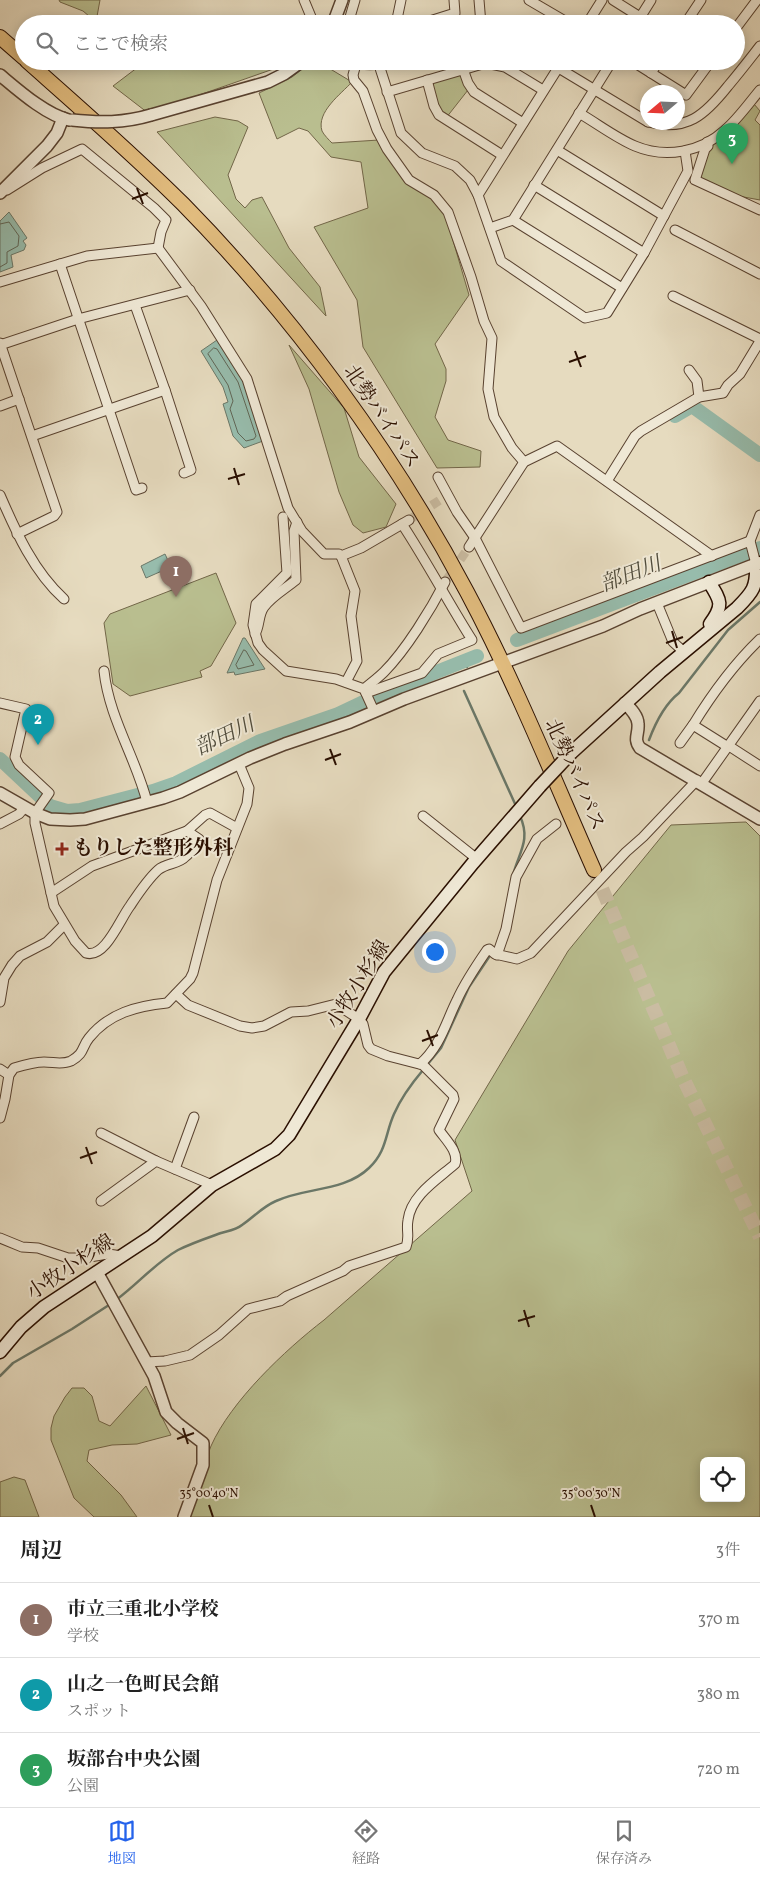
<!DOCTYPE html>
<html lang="ja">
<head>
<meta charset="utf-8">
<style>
	:root { --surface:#fff; --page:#f6f6f6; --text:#222; --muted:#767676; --line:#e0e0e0; --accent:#2563eb }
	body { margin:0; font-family:Vollkorn,"Noto Serif JP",serif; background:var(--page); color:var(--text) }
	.controls { position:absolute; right:15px; bottom:15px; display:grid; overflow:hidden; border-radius:8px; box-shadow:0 2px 12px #0003 }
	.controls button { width:45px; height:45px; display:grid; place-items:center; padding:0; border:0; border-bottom:1px solid var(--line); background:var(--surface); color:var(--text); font:25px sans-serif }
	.compass { position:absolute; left:640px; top:85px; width:45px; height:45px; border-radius:50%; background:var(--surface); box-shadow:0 2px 12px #0003; rotate:251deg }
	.you { position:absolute; left:434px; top:951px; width:18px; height:18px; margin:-12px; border:4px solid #fff; border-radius:50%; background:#1a73e8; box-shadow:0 0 0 8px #1a73e833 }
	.badge { display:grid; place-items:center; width:32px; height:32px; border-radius:50%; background:var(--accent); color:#fff; font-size:16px; font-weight:700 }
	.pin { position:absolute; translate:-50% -41px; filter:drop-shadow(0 1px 2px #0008) }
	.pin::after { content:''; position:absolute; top:26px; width:18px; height:15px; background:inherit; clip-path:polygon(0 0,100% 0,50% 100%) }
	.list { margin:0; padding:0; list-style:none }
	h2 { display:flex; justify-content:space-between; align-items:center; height:65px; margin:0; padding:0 20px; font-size:21px }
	h2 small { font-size:16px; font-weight:400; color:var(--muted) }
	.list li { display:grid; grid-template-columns:32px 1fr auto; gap:15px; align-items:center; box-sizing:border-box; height:75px; padding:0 20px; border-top:1px solid var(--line) }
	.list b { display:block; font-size:19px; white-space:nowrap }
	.list p { margin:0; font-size:16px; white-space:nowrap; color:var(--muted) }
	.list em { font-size:16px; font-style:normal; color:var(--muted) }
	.icon { flex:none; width:28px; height:28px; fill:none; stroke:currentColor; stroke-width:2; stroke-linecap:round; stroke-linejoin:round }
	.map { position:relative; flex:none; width:760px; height:1517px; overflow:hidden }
	.search { position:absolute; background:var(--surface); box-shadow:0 2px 12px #0003; left:15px; right:15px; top:15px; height:55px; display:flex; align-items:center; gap:12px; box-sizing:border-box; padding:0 18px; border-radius:28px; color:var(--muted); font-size:19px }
	.sheet { height:290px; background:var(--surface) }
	nav { display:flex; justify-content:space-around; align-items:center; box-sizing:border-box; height:70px; border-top:1px solid var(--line); background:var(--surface); font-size:14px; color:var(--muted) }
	nav a { display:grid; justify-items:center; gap:2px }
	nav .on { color:var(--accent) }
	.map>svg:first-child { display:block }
	.green { fill:#b9be8f; stroke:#726648; fill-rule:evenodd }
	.water { fill:#97bcac; stroke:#6b7767 }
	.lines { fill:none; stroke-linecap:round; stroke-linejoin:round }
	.shore { stroke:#606656; stroke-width:1 }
	.stream { stroke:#6b7767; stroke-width:2.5 }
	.river { stroke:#97bcac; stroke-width:14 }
	.minor-tunnel { stroke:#cabca2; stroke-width:9; stroke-dasharray:9 4.5; stroke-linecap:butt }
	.trunk-tunnel { stroke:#cabca2; stroke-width:14; stroke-dasharray:14 7; stroke-linecap:butt }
	.minor-casing { stroke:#594230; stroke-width:11 }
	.tertiary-casing { stroke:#594230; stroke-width:14 }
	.secondary-casing { stroke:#2a0f00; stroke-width:15 }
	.trunk-casing { stroke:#2a0f00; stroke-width:16 }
	.minor { stroke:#efe8d5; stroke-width:9 }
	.tertiary { stroke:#efe8d5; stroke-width:11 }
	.secondary { stroke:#efe8d5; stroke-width:12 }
	.trunk { stroke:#e3be80; stroke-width:14 }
	.tertiary-bridge-casing { stroke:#594230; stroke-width:14; stroke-linecap:butt }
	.secondary-bridge-casing { stroke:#2a0f00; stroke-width:15; stroke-linecap:butt }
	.tertiary-bridge { stroke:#efe8d5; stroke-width:11 }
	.secondary-bridge { stroke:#efe8d5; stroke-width:12 }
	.ticks { fill:none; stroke:#2a0f00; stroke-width:2 }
	.poi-dot { fill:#8f2418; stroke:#efe8d5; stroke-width:2 }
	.labels { text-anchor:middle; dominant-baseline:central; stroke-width:4; stroke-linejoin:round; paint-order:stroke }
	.street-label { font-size:20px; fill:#2a0f00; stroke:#efe8d5 }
	.poi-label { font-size:20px; font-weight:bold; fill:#2a0f00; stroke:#efe8d5; text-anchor:start }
	.water-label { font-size:21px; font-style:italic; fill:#504c3c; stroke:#efe8d5 }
	.ticks-label { font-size:12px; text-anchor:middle; fill:#2a0f00; stroke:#efe8d5; stroke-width:4; stroke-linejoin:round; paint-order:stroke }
</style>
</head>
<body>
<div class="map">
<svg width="760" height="1517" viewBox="0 0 760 1517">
	<rect width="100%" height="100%" fill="#e6dbbf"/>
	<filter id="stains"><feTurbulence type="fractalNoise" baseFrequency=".004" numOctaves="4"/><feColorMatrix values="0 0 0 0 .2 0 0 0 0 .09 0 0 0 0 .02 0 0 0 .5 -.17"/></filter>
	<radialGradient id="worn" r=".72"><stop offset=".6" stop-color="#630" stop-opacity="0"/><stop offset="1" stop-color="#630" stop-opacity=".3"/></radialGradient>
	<g class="green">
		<path d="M59,0H100L96,22L83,11L60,2Z"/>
		<path d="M146,61H287L282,66L148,113L113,86Z"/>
		<path d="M313,61H317L352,82C341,94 316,112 322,131C324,135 329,140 332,143L379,140L395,166L432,197L445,213L469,295L435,344L446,369V381L435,417L448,440L481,451L480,467L437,468L363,347L357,300L314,227L368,208L361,162L331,157L308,131L299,128L277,139L259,93L292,77Z"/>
		<path d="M459,74L463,76L468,90L446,118L441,113L432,87L434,82Z"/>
		<path d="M754,104L760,111L755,120L760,125V200L733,195L699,178L707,151L713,143Z"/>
		<path d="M215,117L238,121L248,127L228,175L236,199L245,208L252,200L262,197L289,248L320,287L326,316L157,132Z"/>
		<path d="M289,345L344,408L359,457L396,504L386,527L363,533L353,525L339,492L309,389Z"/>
		<path d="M216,573L236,623L211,666L200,671L202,677L130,696L113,684L104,623L110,614Z"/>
		<path d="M746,822L760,836V1517H183C199,1494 201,1470 211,1446C231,1401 285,1350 324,1320L472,1191L455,1140L568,951L671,825ZM704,1461H741V1498H704Z"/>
		<path d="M146,1386L171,1435L137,1444L112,1445L89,1450L87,1461L121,1495L137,1517H94L74,1498L51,1440V1428L54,1416L65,1397L72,1388H84L92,1396L99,1421L110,1426Z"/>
		<path d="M14,1477L25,1480L39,1517H0V1482Z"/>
	</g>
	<g class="water">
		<path d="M9,212L27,238L23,241L26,245L24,250L11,255L13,267L0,272V221Z"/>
		<path d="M217,340L243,380L263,441L244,448L233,436L223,404L228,402L223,387L201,351Z"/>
		<path d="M165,554L171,567L146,578L141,566Z"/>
		<path d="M243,638H245L265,669L235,675L234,672L227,673Z"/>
	</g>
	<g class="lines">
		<g class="shore">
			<path d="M0,224L9,222L19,236L18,246L7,252V263L0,267"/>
			<path d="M214,348L217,349L238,382L256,436L254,439L246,441L238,433L230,409L233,401L228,385L208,354Z"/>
			<path d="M244,650L246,651L254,665L238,669L236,665Z"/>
		</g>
		<g class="stream">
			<path d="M467,667L468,659"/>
			<path d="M464,691L516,806"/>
			<path d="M649,740C655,724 665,704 679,693L728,630L760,602"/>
			<path d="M513,875C519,852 531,840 520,816"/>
			<path d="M427,1065L441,1048L469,987L491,954"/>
			<path d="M116,1300C138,1284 155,1263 178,1250C192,1243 207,1238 221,1233C228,1231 236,1230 242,1225C254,1217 262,1207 276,1201C306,1187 344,1192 369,1168C387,1151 385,1134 394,1114C401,1098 412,1083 423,1070"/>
			<path d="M0,1376L13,1363L72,1329L112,1303"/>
		</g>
		<g class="river">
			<path d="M675,416L692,406L760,455"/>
			<path d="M517,640L760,548"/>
			<path d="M0,759L50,806L67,811L80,810L153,791L176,783L260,741L338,714L376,696L477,656"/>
		</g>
		<g class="minor-tunnel">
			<path d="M409,520L440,500"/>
			<path d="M445,582L469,547"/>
		</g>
		<path class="trunk-tunnel" d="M594,870L683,1078L760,1237"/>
		<defs>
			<g id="minor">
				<path d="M304,0L314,24"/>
				<path d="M479,0L481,24"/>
				<path d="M529,0L570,24"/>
				<path d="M613,0L640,17"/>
				<path d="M348,24L355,0"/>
				<path d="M396,24L401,0"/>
				<path d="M420,24L455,13L454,0"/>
				<path d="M587,24L602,0"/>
				<path d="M636,24L651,0"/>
				<path d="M685,24L701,0"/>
				<path d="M736,28L757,0"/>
				<path d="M348,61C364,66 376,66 392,61"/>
				<path d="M547,61L648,122"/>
				<path d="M632,61L686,95L711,61"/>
				<path d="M356,64L353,75L354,80L363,91L377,130L387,149L409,180L434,195L448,212L471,277L484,321L492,338L488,389L494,417L512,448L524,462"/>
				<path d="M379,65L401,133L422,153L455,166L470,180L478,195L501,261L585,318L607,313L644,253L688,171L685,151"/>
				<path d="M463,69L468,83L474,92L523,123"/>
				<path d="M651,73L659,61"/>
				<path d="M427,80L434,106L439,115L502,155"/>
				<path d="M387,92L486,63L505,67L543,90"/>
				<path d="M579,113C598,124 616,138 635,146C666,159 701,152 725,130C738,119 749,103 760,90"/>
				<path d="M648,122C687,132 705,115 728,86C739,73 749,60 760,46"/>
				<path d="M707,142L708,146L705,149L695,180L760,210"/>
				<path d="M557,150L664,216"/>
				<path d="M534,185L644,253"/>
				<path d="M7,190L42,168L82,149L154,208L166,220L161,232L158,248"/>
				<path d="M478,195L558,68"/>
				<path d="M513,220L622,288"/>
				<path d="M490,228L513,220L612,61"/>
				<path d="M675,230L760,274"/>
				<path d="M158,248L201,306L247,379L288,508L302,531L324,554H339L341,556L361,548L409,520"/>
				<path d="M60,264L136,490L142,488"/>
				<path d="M0,282L87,256L158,248"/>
				<path d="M673,296L760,339"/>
				<path d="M0,343L57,512L54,516L17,534"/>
				<path d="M0,345L78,319L190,290"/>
				<path d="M689,370L697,381L699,397"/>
				<path d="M165,390L191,470L184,473"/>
				<path d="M0,406L19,399"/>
				<path d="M32,436L165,390L135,305"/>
				<path d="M438,477L457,512L475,538L521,628L750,541"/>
				<path d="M607,481L635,436L641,431L699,397L723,393L728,385L740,374L760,341"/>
				<path d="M0,495C16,532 34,572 64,599"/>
				<path d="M283,517L287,573L256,604L253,625L258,643L263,650L286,671L336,679L364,689L374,711"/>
				<path d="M469,547L524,462L557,446L712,556"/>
				<path d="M341,556L355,591L351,616L357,661L346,682"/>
				<path d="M756,564L750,541L760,515"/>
				<path d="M657,603L673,642L684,652"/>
				<path d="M255,634C260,626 258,615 264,607C272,596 285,589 296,580L294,531L297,522"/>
				<path d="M104,671C109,718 136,758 147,802"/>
				<path d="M364,689C371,683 378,678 384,672C406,650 431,609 445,582"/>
				<path d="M366,693L422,673L438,654L472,640C448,602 427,562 402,524"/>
				<path d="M0,703L26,709L15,757L19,765L49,793L35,813V823L54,906L75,941L86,953C105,959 120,919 130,906C138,894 147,880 158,870C166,863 179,864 185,857C191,853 195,845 199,839L187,831L205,815L210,813L237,828"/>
				<path d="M680,743L693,725"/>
				<path d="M729,746L760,766"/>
				<path d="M728,747L693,725C712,694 733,665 760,639"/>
				<path d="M702,783L760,701"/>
				<path d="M423,816L477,859"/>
				<path d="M0,824L19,814L25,807"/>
				<path d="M51,893L92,866L187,831"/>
				<path d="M497,955L506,929L516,877L537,839L556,824"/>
				<path d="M0,1002L4,978L12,965L20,956L47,942L64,925"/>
				<path d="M420,1064C440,1047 446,1022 457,1000C465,982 476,966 487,950L489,949L495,954L517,959L531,953L626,852L643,837L697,780"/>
				<path d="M0,1069L9,1075"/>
				<path d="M0,1118L5,1099L9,1075L14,1068C24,1065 34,1062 44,1062C54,1062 62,1065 71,1061C85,1053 81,1048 89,1038C109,1013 137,1006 167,1003L190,979L193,973L217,880L247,804L249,788L239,764"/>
				<path d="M101,1133L156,1161L212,1185"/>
				<path d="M175,1169L194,1117"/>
				<path d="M101,1201L156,1161"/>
				<path d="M0,1238L22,1247L38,1248L68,1258H83L108,1254L122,1256"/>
				<path d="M146,1362L165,1361L190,1355L219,1335L248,1309L280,1301L287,1296L343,1271L349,1266L406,1247C410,1237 406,1231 408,1220C411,1195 438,1179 455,1164C459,1152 446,1140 439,1130L454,1099L453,1095L423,1065L388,1056L371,1049L368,1045L363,1024L359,1019L336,1004L308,1011L291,1012L264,1026L252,1028L240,1026L188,1005L176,994"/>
			</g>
			<g id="tertiary">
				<path d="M333,24L342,0"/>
				<path d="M0,75C18,90 46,115 69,120"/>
				<path d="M151,115L268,82L284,74L302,61"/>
				<path d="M0,193L47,146L57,133L63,118"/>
				<path d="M625,703C631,709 638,716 638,724C639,734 633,739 640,748L760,819"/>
				<path d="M0,793L35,813L50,819L70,820L85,819L163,798L180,792L250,758L285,744L350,722L404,699L603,626L640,609L756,564"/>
				<path d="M97,1272L154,1376L166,1412L177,1423L203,1443V1465L184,1517"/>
			</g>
			<g id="secondary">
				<path d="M709,582C721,601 724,605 710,624"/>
				<path d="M571,753L660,672L737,608C753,592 757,587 756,564L760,563"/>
				<path d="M0,1352L21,1327L44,1307L152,1236L212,1185L275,1149L289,1135L359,1019L384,972L473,863L540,786"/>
			</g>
			<g id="trunk">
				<path d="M0,37L24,58"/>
				<path d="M27,61C80,108 133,154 183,204C293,316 393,452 467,592C515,682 553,777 594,870"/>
			</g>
		</defs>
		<use href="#minor" class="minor-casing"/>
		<use href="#tertiary" class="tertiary-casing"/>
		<use href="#secondary" class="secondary-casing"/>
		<use href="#trunk" class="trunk-casing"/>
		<use href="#minor" class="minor"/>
		<use href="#tertiary" class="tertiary"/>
		<use href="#secondary" class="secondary"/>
		<use href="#trunk" class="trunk"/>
		<defs>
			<path id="tertiary-bridge" d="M72,120C100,123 124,123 151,115"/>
			<path id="secondary-bridge" d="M540,786L571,753"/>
		</defs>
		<use href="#tertiary-bridge" class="tertiary-bridge-casing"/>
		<use href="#secondary-bridge" class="secondary-bridge-casing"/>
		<use href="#tertiary-bridge" class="tertiary-bridge"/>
		<use href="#secondary-bridge" class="secondary-bridge"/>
	</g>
	<path class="ticks" d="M137,188L143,204M132,199L148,193M575,351L581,367M569,362L586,356M234,468L239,485M228,479L245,474M672,631L677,648M666,643L683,637M330,749L336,765M325,760L341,754M427,1030L433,1046M422,1041L438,1035M86,1147L92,1164M80,1158L97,1152M524,1310L529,1327M518,1321L535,1316M183,1428L188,1444M177,1439L194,1433M209,1505L213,1517M591,1505L595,1517"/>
	<path class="poi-dot" d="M59.5 841.5h5v5h5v5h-5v5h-5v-5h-5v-5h5z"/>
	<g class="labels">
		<g class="street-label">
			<text transform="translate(381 417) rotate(56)">北勢バイパス</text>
			<text transform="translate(574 775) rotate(66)">北勢バイパス</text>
			<text transform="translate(359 985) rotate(-58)">小牧小杉線</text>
			<text transform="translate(71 1268) rotate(-34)">小牧小杉線</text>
		</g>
		<g class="poi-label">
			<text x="73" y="849">もりした整形外科</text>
		</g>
		<g class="water-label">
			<text transform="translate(631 575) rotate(-21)">部田川</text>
			<text transform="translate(225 737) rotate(-25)">部田川</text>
		</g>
	</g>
	<g class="ticks-label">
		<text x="209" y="1497">35°00'40"N</text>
		<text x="591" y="1497">35°00'30"N</text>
	</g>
	<rect width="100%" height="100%" filter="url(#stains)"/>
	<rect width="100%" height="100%" fill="url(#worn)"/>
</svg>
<div class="controls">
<button><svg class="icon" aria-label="locate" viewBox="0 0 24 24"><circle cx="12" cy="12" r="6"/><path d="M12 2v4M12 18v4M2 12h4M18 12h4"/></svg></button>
</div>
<svg class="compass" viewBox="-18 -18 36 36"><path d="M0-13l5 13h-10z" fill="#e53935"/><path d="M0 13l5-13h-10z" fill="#767676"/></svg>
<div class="you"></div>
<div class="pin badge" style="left:176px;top:597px;background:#8d6e63">1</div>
<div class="pin badge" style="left:38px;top:745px;background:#0f9aa8">2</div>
<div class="pin badge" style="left:732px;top:164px;background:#2e9e5b">3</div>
<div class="search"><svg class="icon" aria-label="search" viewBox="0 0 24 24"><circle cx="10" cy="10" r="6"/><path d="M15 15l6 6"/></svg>ここで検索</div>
</div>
<section class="sheet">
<h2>周辺<small>3件</small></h2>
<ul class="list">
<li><span class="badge" style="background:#8d6e63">1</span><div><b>市立三重北小学校</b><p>学校</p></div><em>370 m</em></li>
<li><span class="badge" style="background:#0f9aa8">2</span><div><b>山之一色町民会館</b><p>スポット</p></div><em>380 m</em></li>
<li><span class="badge" style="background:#2e9e5b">3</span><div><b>坂部台中央公園</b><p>公園</p></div><em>720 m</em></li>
</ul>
</section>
<nav>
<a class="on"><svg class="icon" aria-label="map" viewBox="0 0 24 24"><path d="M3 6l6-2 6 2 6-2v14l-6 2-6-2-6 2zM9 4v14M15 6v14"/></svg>地図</a>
<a><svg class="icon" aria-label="directions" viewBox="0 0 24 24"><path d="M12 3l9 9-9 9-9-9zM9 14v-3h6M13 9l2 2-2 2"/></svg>経路</a>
<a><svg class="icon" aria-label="saved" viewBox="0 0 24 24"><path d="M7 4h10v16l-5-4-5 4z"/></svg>保存済み</a>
</nav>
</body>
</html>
